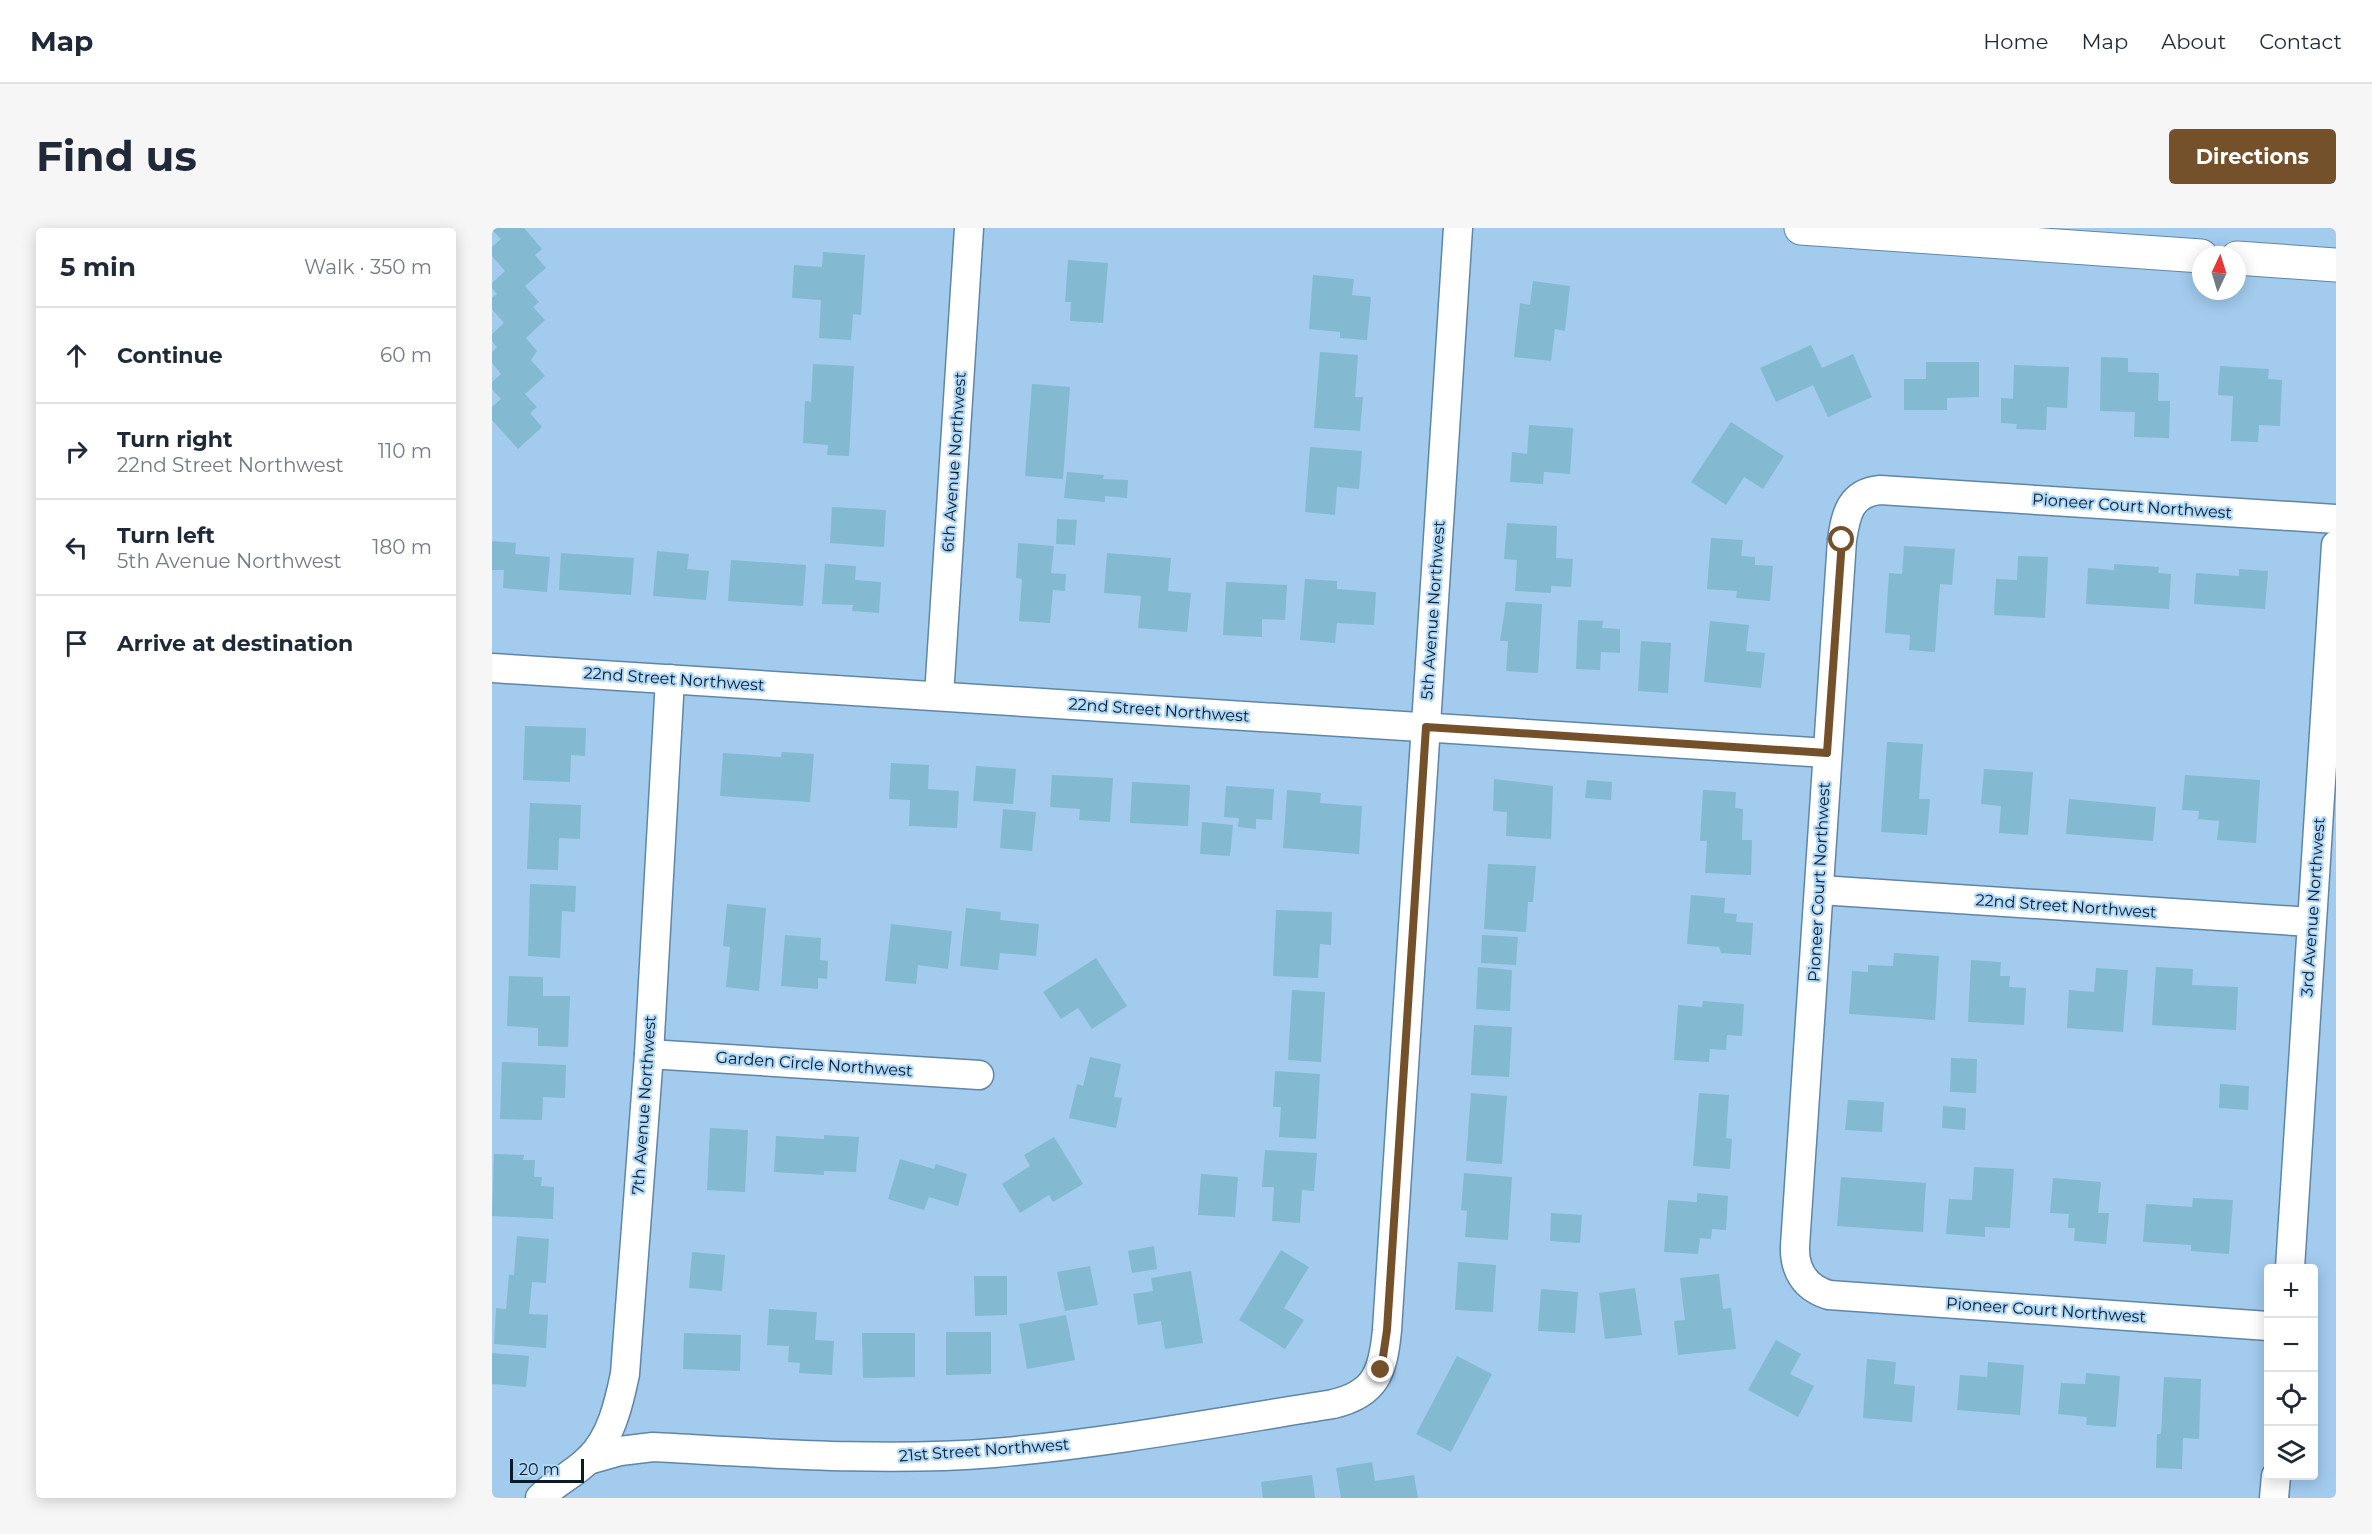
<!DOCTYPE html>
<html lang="en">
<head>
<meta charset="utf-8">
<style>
	:root { --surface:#fff; --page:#f6f6f7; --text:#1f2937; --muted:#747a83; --line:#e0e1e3; --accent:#75512b }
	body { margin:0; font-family:Montserrat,sans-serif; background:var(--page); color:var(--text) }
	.controls { position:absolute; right:18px; bottom:18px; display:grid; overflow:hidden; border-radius:6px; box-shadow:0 3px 15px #0003 }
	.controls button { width:54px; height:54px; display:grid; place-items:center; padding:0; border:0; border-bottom:2px solid var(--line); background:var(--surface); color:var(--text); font:30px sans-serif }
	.compass { position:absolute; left:1700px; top:18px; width:54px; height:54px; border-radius:50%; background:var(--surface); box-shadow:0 3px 15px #0003; rotate:4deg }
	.scale { position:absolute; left:18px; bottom:15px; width:74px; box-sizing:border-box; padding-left:6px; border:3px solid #0a1a26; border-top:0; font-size:16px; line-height:21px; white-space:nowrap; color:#0a1a26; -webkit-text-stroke:4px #afd8fb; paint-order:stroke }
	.stop { position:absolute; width:18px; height:18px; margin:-14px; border:4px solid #75512b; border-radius:50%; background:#fff }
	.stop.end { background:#75512b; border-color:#fff; box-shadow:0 2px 6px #0008 }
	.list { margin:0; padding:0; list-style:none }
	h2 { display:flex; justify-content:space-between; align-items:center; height:78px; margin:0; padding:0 24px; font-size:26px }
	h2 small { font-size:20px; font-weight:400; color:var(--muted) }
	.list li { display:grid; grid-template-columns:39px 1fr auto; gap:18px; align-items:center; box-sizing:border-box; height:96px; padding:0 24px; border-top:2px solid var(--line) }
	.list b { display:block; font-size:22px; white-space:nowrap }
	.list p { margin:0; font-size:20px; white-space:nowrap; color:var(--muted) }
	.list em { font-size:20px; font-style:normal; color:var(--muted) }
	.icon { flex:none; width:33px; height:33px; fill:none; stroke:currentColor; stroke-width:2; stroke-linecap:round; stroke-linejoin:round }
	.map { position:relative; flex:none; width:1844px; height:1270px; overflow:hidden; border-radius:6px }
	header { display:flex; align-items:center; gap:36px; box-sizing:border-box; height:84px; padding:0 30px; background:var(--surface); border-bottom:2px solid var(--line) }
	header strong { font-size:28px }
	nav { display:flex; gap:33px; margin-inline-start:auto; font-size:21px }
	.intro { display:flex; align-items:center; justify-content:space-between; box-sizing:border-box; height:144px; padding:0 36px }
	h1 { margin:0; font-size:42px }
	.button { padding:15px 27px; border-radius:6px; background:var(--accent); color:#fff; font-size:21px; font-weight:700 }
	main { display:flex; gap:36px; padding:0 36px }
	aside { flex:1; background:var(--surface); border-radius:6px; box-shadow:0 3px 15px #0003 }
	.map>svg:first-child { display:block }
	.building { fill:#83bad1 }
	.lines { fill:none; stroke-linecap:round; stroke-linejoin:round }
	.street-casing { stroke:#6086a7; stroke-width:31 }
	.secondary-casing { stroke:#6086a7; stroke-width:35 }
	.street { stroke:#fff; stroke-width:28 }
	.secondary { stroke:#fff; stroke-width:33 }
	.route { stroke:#75512b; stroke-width:8 }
	.labels { text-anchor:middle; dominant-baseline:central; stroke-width:4.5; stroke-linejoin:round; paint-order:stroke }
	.street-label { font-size:16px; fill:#0a1a26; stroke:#afd8fb }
</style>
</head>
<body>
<header>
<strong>Map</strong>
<nav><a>Home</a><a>Map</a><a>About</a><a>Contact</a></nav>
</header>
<div class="intro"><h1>Find us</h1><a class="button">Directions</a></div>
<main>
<aside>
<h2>5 min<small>Walk · 350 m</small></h2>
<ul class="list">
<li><svg class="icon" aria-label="ahead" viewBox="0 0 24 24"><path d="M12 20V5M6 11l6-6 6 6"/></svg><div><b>Continue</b></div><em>60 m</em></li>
<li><svg class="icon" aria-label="right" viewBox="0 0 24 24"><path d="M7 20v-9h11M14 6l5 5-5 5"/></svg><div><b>Turn right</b><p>22nd Street Northwest</p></div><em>110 m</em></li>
<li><svg class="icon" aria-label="left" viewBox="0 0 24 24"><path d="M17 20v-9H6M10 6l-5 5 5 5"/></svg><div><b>Turn left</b><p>5th Avenue Northwest</p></div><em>180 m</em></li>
<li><svg class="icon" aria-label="arrive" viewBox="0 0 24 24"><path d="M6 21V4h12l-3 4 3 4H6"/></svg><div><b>Arrive at destination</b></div></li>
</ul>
</aside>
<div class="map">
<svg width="1844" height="1270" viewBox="0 0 1844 1270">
	<rect width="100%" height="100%" fill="#a2cbee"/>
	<g class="building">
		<path d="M4,0H32L50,21L43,27L54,40L33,58L47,74L41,79L53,92L34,110L45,123L39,132L53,148L33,166L45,179L38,185L50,199L26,221L0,192V179L9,171L0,161V154L9,146L0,135V124L5,119L0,113V106L12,95L0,81V70L5,66L0,60V55L13,43L0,28V19L9,11L1,3Z"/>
		<path d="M331,24L373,27L369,87L361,86L359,112L327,110L329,72L300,70L302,37L330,39Z"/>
		<path d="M576,32L616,35L611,95L578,93L579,74H573Z"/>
		<path d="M821,47L862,51L860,67L879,69L875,112L848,110V104L817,101Z"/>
		<path d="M1041,53L1078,58L1073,103L1063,101L1059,133L1022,129L1028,75L1038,77Z"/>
		<path d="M1319,117L1330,140L1361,126L1380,169L1336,189L1321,157L1284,174L1268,140Z"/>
		<path d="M828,124L866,127L863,169H871L868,203L822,200Z"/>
		<path d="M1609,129L1636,130V144L1667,145L1666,173H1678L1677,210L1642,209L1643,184L1608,183Z"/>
		<path d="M1434,134H1487V169L1455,170V182H1412V151H1434Z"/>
		<path d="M321,136L362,138L357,228L335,227L336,217L311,215L313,173L319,174Z"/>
		<path d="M1522,137L1577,139L1575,180L1555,179L1554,202L1524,201L1525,196L1509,195V170L1521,171Z"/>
		<path d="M1728,138L1777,141L1776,151L1790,152L1788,198L1767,197L1766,214L1739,213L1741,168L1726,167Z"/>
		<path d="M540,156L578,159L571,251L533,248Z"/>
		<path d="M1239,194L1292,228L1271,261L1252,249L1234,277L1199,254Z"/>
		<path d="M1037,197L1081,200L1078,246L1052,244L1051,256L1018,254L1020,224L1035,226Z"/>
		<path d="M818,219L870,223L867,261L845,259L843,287L813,284Z"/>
		<path d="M575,244L612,247L611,251L636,252L635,270L613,268V274L572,270Z"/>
		<path d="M340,279L394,282L392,319L338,315Z"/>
		<path d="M565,291L585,292L583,317L564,316Z"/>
		<path d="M1015,295L1065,298L1064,330L1081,331L1079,359L1059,358V365L1023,363L1025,332L1012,331Z"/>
		<path d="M1219,310L1251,312L1249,328L1263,329V337L1281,338L1278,373L1244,370L1245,363L1215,361Z"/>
		<path d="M0,313L24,315L23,326L58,329L55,364L11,360L12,342H0Z"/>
		<path d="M526,315L562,318L559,345L574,346L573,363L561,362L558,395L527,393L530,351L524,350Z"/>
		<path d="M1412,318L1463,321L1460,357L1448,356L1443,424L1417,422L1418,407L1393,405L1397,345L1410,346Z"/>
		<path d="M165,323L197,326L195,341L217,343L214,372L161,368Z"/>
		<path d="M69,325L142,330L139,367L67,362Z"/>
		<path d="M615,325L679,330L676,363L699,365L695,404L646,400L649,368L612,365Z"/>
		<path d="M1526,328L1556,329L1553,390L1502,387L1504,351L1525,352Z"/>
		<path d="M239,332L314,337L311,378L236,373Z"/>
		<path d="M333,336L364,338L363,352L389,354L387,385L360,383L361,377L330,376Z"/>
		<path d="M1622,336L1667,339L1666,345L1679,346L1677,381L1594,376L1596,340L1622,342Z"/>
		<path d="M1747,341L1776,343L1773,381L1702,376L1704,345L1747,348Z"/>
		<path d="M813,351L845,353V361L884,364L882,397L845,395L843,415L808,412Z"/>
		<path d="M734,354L795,357L793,392L770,391V409L731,407Z"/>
		<path d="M1014,374L1050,376L1046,445L1014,443L1016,413H1008Z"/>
		<path d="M1086,392L1111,393L1110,400L1128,401V425L1109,424L1108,442L1084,441Z"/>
		<path d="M1218,393L1257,397L1254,423L1273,425L1269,460L1212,454Z"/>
		<path d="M1149,413L1179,415L1176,465L1146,463Z"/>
		<path d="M33,498L94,500L93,528L79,527L78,554L31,552Z"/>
		<path d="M1395,514L1431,516L1427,571H1438L1435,607L1389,604Z"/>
		<path d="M290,524L322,526L318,574L228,568L231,525L289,529Z"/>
		<path d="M399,535L437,537L436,561L467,563L465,600L417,598L418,572L397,571Z"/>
		<path d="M484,538L524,541L521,576L481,573Z"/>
		<path d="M1492,541L1541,544L1536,607L1507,605L1509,578L1489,576Z"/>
		<path d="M560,547L621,550L618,594L587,592L588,581L558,579Z"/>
		<path d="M1693,547L1768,552L1764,615L1725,612L1727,593L1706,591L1707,583L1690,582Z"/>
		<path d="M1002,551L1061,558L1059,611L1014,608L1015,584L1001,583Z"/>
		<path d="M1095,552L1120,554L1119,572L1093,570Z"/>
		<path d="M640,554L698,557L696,598L638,595Z"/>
		<path d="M734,558L782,561L780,592L764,591V601L746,599L747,590L732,589Z"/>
		<path d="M795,562L829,565L828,575L870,578L867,626L791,620Z"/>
		<path d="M1211,562L1244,564L1243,580L1251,581L1250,612H1260L1259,647L1213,645L1215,613H1208Z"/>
		<path d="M1577,571L1664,579L1661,613L1574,606Z"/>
		<path d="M38,575L89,577L88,611L67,610L66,642L35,641Z"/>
		<path d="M511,581L544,584L540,623L508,620Z"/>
		<path d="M710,594L741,597L738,628L708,626Z"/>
		<path d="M996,636L1044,638L1041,674H1036L1034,704L992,701Z"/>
		<path d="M38,656L84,658L83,684L70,683L68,730L36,728Z"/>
		<path d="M1199,667L1233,670L1232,685L1245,686L1244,694L1261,695L1259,727L1229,725L1227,719L1195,716Z"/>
		<path d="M235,676L274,680L267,763L234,759L238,719L231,718Z"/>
		<path d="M474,680L509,684L508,692L547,696L544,728L508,725L506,742L468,738Z"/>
		<path d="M784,682L840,684L839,717L828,716L826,750L781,748Z"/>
		<path d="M399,696L460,703L456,741L426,737L424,756L393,753Z"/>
		<path d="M293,707L329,710L328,732L336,733L335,751L326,750V761L289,758Z"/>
		<path d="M990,707L1026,709L1024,737L989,735Z"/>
		<path d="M1402,725L1447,728L1443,792L1357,786L1360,743L1376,744V737L1401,738Z"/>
		<path d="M604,730L635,778L600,801L586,780L569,791L551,764Z"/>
		<path d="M1479,732L1509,734L1508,748H1518L1517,759L1534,760L1532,797L1476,794Z"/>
		<path d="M986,739L1020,742L1018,783L984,781Z"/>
		<path d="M1664,739L1701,741L1700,757L1746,759L1744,802L1660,797Z"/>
		<path d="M1604,740L1636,742L1631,804L1575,800L1577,762L1602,764Z"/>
		<path d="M17,748L51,749V768H78L76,819L46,818V800L15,798Z"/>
		<path d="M800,762L833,764L829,834L796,832Z"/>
		<path d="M1211,773L1252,776L1250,808L1235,807L1234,822L1218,821L1217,834L1182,832L1186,777L1210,779Z"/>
		<path d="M982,797L1020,799L1017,849L979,847Z"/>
		<path d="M598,829L629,836L622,869L630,870L624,900L577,890L585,856L591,858Z"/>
		<path d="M1459,830L1485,831L1484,865L1458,864Z"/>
		<path d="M10,834L74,837L73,870L51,869L50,892L8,891Z"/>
		<path d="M783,843L828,846L824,911L787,909L789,879H781Z"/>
		<path d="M1728,856L1757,858L1756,882L1727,880Z"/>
		<path d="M979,865L1015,868L1010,936L974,933Z"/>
		<path d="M1207,865L1237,867L1234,910L1240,911L1238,941L1201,938Z"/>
		<path d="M1356,872L1392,874L1390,904L1353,902Z"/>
		<path d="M1451,878L1474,880L1473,902L1450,900Z"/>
		<path d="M218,900L256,902L253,964L215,962Z"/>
		<path d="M332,907L367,909L364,944L332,943V947L282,944L284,908L332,911Z"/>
		<path d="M562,909L591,956L561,974L557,967L528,985L510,956L538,938L532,927Z"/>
		<path d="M773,922L825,925L822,963L810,962L808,995L780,993L782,959H770Z"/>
		<path d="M2,926L32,927L31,932H43L42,949H50L49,958L62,959L61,991L0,988Z"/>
		<path d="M408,931L442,941L444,936L475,946L466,978L437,969L432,982L396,971Z"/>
		<path d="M1482,939L1522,941L1518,1000L1493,999V1009L1454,1006L1457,971L1480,972Z"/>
		<path d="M972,945L1020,949L1016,1012L973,1009L975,983L969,982Z"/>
		<path d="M709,946L746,949L743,989L706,987Z"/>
		<path d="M1349,949L1434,955L1431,1004L1345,998Z"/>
		<path d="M1561,950L1609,954L1606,985H1617L1614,1016L1582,1013L1583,1000H1576L1577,986L1558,985Z"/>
		<path d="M1205,965L1236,968L1234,1002L1220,1001L1219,1011L1208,1010L1206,1026L1172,1024L1176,972L1205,974Z"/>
		<path d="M1701,970L1741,972L1737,1026L1699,1023V1017L1651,1014L1654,976L1700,979Z"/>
		<path d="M1059,985L1090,987L1088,1015L1058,1013Z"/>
		<path d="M25,1008L57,1011L54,1055L40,1054L37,1086L56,1087L54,1120L2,1116L4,1080L14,1081L17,1047H22Z"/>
		<path d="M662,1018L665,1041L640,1045L636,1023Z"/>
		<path d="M789,1022L817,1039L792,1080L812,1092L793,1121L747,1092Z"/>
		<path d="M200,1024L233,1027L230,1063L197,1060Z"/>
		<path d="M966,1034L1004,1037L1001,1084L963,1082Z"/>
		<path d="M598,1038L606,1077L573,1083L565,1044Z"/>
		<path d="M699,1043L711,1115L673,1121L669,1093L646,1097L641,1066L661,1063L659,1050Z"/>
		<path d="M1227,1046L1231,1081L1239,1080L1244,1121L1186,1127L1182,1093L1193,1092L1188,1050Z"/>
		<path d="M482,1048H515V1087L483,1088Z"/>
		<path d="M1143,1060L1150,1107L1113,1111L1107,1065Z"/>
		<path d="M1049,1061L1086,1064L1083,1105L1046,1103Z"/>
		<path d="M277,1081L325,1084L323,1112L342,1113L340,1147L307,1145L308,1135L296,1134L297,1118L275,1117Z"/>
		<path d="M574,1087L583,1132L535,1141L527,1096Z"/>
		<path d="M454,1104H499V1146L454,1147Z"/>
		<path d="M192,1105L249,1107L248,1143L191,1141Z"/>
		<path d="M370,1105H423V1149L371,1150Z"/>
		<path d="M1284,1112L1309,1126L1298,1146L1322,1158L1306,1189L1256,1162Z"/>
		<path d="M0,1125L37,1128L34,1159L0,1156Z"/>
		<path d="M965,1128L1000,1146L959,1224L924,1206Z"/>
		<path d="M1375,1131L1404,1134L1402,1156L1423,1158L1420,1194L1371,1190Z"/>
		<path d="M1496,1134L1532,1137L1528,1187L1465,1182L1468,1147L1495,1149Z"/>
		<path d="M1594,1145L1628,1148L1624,1199L1594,1197L1595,1189L1566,1186L1569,1155L1593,1156Z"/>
		<path d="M1672,1149L1709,1151L1707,1211L1691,1210L1690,1241L1664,1240L1665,1206H1669Z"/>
		<path d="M880,1234L883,1253L922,1247L926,1270H849L844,1240Z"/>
		<path d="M820,1247L823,1270H771L769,1254Z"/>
	</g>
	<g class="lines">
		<defs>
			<g id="street">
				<path d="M0,440L1335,525"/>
				<path d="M447,468L477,0"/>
				<path d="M1328,662L1819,694"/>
				<path d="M157,826L487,847"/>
				<path d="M1798,1040L1844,317"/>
				<path d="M1776,1098L1337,1067C1313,1060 1302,1042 1303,1018L1350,312C1354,286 1358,265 1388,262L1844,291"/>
				<path d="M96,1232L128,1223L161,1219C275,1225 389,1234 502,1225C616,1215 728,1194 841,1176C884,1166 891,1144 895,1102L966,0"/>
				<path d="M48,1270C62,1255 82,1246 96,1232C119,1211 127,1175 133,1146L157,826L178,451"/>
				<path d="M1782,1270L1784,1248"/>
			</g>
			<g id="secondary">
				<path d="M1309,0L1709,28"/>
				<path d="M1745,30L1844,37"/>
			</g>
		</defs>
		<use href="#street" class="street-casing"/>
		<use href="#secondary" class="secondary-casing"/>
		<use href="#street" class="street"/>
		<use href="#secondary" class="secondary"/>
	</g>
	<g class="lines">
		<path class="route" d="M889,1142L895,1102L934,499L1335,525L1350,312"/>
	</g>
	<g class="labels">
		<g class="street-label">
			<text transform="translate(462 234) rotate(-86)">6th Avenue Northwest</text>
			<text transform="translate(1640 278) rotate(4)">Pioneer Court Northwest</text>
			<text transform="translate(941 382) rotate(-86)">5th Avenue Northwest</text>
			<text transform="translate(182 451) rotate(4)">22nd Street Northwest</text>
			<text transform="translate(667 482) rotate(4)">22nd Street Northwest</text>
			<text transform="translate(1327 654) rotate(-87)">Pioneer Court Northwest</text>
			<text transform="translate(1574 678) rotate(4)">22nd Street Northwest</text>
			<text transform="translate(1821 679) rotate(-86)">3rd Avenue Northwest</text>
			<text transform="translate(322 836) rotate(4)">Garden Circle Northwest</text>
			<text transform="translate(152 877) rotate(-86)">7th Avenue Northwest</text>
			<text transform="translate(1554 1082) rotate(4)">Pioneer Court Northwest</text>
			<text transform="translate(492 1222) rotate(-4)">21st Street Northwest</text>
		</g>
	</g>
</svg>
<div class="controls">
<button>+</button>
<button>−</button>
<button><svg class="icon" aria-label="locate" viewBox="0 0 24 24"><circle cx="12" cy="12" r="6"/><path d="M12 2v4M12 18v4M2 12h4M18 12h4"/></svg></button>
<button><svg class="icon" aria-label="layers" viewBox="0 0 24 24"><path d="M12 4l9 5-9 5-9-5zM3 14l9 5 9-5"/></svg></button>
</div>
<svg class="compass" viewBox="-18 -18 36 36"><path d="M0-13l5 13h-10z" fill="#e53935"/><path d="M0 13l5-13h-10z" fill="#747a83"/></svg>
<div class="scale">20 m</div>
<div class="stop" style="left:1350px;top:312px"></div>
<div class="stop end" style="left:889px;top:1142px"></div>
</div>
</main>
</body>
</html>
